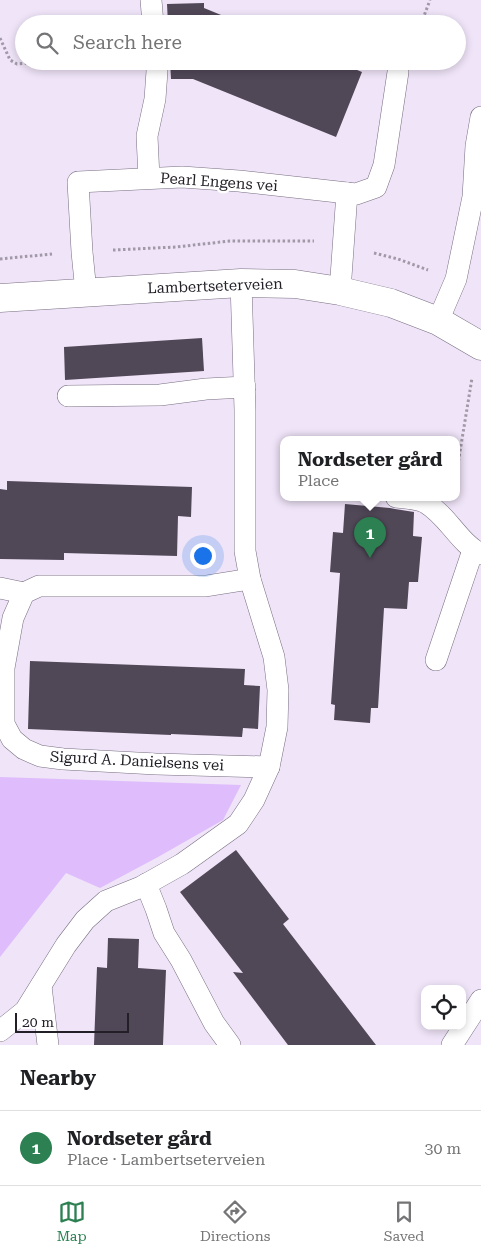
<!DOCTYPE html>
<html lang="en">
<head>
<meta charset="utf-8">
<style>
	:root { --surface:#fff; --page:#f2f2f2; --text:#202124; --muted:#757577; --line:#e0e0e0; --accent:#2c8052 }
	body { margin:0; font-family:"Roboto Serif",serif; background:var(--page); color:var(--text) }
	.controls { position:absolute; right:15px; bottom:15px; display:grid; overflow:hidden; border-radius:10px; box-shadow:0 2px 8px #0003 }
	.controls button { width:45px; height:45px; display:grid; place-items:center; padding:0; border:0; border-bottom:1px solid var(--line); background:var(--surface); color:var(--text); font:25px sans-serif }
	.scale { position:absolute; left:15px; bottom:12px; width:114px; box-sizing:border-box; padding-left:5px; border:2px solid #231f27; border-top:0; font-size:14px; line-height:18px; white-space:nowrap; color:#231f27; -webkit-text-stroke:4px #fff; paint-order:stroke }
	.you { position:absolute; left:202px; top:555px; width:18px; height:18px; margin:-12px; border:4px solid #fff; border-radius:50%; background:#1a73e8; box-shadow:0 0 0 8px #1a73e833 }
	.badge { display:grid; place-items:center; width:32px; height:32px; border-radius:50%; background:var(--accent); color:#fff; font-size:16px; font-weight:700 }
	.pin { position:absolute; translate:-50% -41px; filter:drop-shadow(0 1px 2px #0008) }
	.pin::after { content:''; position:absolute; top:26px; width:18px; height:15px; background:inherit; clip-path:polygon(0 0,100% 0,50% 100%) }
	.popup { position:absolute; left:280px; top:436px; width:180px; height:65px; box-sizing:border-box; display:grid; place-content:center; border-radius:10px; background:var(--surface); filter:drop-shadow(0 1px 4px #0005); font-size:16px; white-space:nowrap; color:var(--muted) }
	.popup b { font-size:19px; color:var(--text) }
	.popup::after { content:''; position:absolute; left:50%; top:100%; margin-left:-10px; border:10px solid transparent; border-top-color:var(--surface) }
	.list { margin:0; padding:0; list-style:none }
	h2 { display:flex; justify-content:space-between; align-items:center; height:65px; margin:0; padding:0 20px; font-size:21px }
	h2 small { font-size:16px; font-weight:400; color:var(--muted) }
	.list li { display:grid; grid-template-columns:32px 1fr auto; gap:15px; align-items:center; box-sizing:border-box; height:75px; padding:0 20px; border-top:1px solid var(--line) }
	.list b { display:block; font-size:19px; white-space:nowrap }
	.list p { margin:0; font-size:16px; white-space:nowrap; color:var(--muted) }
	.list em { font-size:16px; font-style:normal; color:var(--muted) }
	.icon { flex:none; width:28px; height:28px; fill:none; stroke:currentColor; stroke-width:2; stroke-linecap:round; stroke-linejoin:round }
	.map { position:relative; flex:none; width:481px; height:1045px; overflow:hidden }
	.search { position:absolute; background:var(--surface); box-shadow:0 2px 8px #0003; left:15px; right:15px; top:15px; height:55px; display:flex; align-items:center; gap:12px; box-sizing:border-box; padding:0 18px; border-radius:28px; color:var(--muted); font-size:19px }
	.sheet { height:140px; background:var(--surface) }
	nav { display:flex; justify-content:space-around; align-items:center; box-sizing:border-box; height:70px; border-top:1px solid var(--line); background:var(--surface); font-size:14px; color:var(--muted) }
	nav a { display:grid; justify-items:center; gap:2px }
	nav .on { color:var(--accent) }
	.map>svg:first-child { display:block }
	.green { fill:#dfbcfb }
	.building { fill:#504757 }
	.lines { fill:none; stroke-linecap:round; stroke-linejoin:round }
	.service-casing { stroke:#786e80; stroke-width:22 }
	.secondary-casing { stroke:#786e80; stroke-width:29 }
	.path { stroke:#a198a8; stroke-width:3; stroke-dasharray:2.5 2.5; stroke-linecap:butt }
	.service { stroke:#fff; stroke-width:21 }
	.secondary { stroke:#fff; stroke-width:28 }
	.labels { text-anchor:middle; dominant-baseline:central; stroke-width:5; stroke-linejoin:round; paint-order:stroke }
	.street-label { font-size:15px; fill:#231f27; stroke:#fff }
</style>
</head>
<body>
<div class="map">
<svg width="481" height="1045" viewBox="0 0 481 1045">
	<rect width="100%" height="100%" fill="#efe4f8"/>
	<path class="green" d="M0,777L241,785L223,820L158,857L100,888L66,873L0,957Z"/>
	<g class="building">
		<path d="M204,3V8L243,24H168L167,4Z"/>
		<path d="M170,61H335L362,72L336,137L193,79H171Z"/>
		<path d="M202,338L204,371L65,380L64,347Z"/>
		<path d="M7,481L192,487L191,517L178,516L177,556L64,553V560L0,559V489L7,490Z"/>
		<path d="M345,504L390,508L395,509L414,512L413,536L422,537L418,582H409L407,609L384,608L378,708H371L370,723L334,720L335,705L331,704L340,573L330,572L333,532L343,533Z"/>
		<path d="M30,661L245,669L244,685L260,686L258,729L243,728L242,737L171,734V735L28,729Z"/>
		<path d="M236,850L289,919L283,924L376,1045H288L233,972L243,973L180,892Z"/>
		<path d="M108,938L139,939L138,968L166,970L163,1045H94L97,967L107,968Z"/>
	</g>
	<g class="lines">
		<defs>
			<g id="service">
				<path d="M151,0L153,24"/>
				<path d="M149,178L147,136L155,99L157,71L156,61"/>
				<path d="M340,291L347,193"/>
				<path d="M86,292L82,252L78,182L182,177L239,181L356,194L376,187L384,165L398,72"/>
				<path d="M438,321L456,279L473,197L476,146L481,117"/>
				<path d="M68,396L160,395L206,389L245,387"/>
				<path d="M396,497C406,498 417,498 426,503C448,516 459,543 481,554"/>
				<path d="M250,579L206,586H39L24,593L13,618L4,668V724L12,739L24,749L40,756L63,759L156,764L269,767"/>
				<path d="M0,588L24,593"/>
				<path d="M436,660L473,550"/>
				<path d="M146,884L156,909L164,933L181,960L214,1023L230,1045"/>
				<path d="M41,986L48,1045"/>
				<path d="M0,1031L25,1011L66,945L85,920L106,901L141,887L182,864L238,824L254,800L269,767L277,727L278,690L274,657L250,579L245,551V410L241,283"/>
				<path d="M452,1045L481,1000"/>
			</g>
			<path id="secondary" d="M0,298L241,283L295,284L340,291L391,303L438,321L481,346"/>
		</defs>
		<use href="#service" class="service-casing"/>
		<use href="#secondary" class="secondary-casing"/>
		<g class="path">
			<path d="M421,24L430,0"/>
			<path d="M0,38L10,60L17,64L57,61"/>
			<path d="M113,250L176,247L230,241H314"/>
			<path d="M374,253L398,259L428,270"/>
			<path d="M0,259L52,254"/>
			<path d="M456,476L472,378"/>
		</g>
		<use href="#service" class="service"/>
		<use href="#secondary" class="secondary"/>
	</g>
	<g class="labels">
		<g class="street-label">
			<text transform="translate(219 182) rotate(4)">Pearl Engens vei</text>
			<text transform="translate(215 286) rotate(-2)">Lambertseterveien</text>
			<text transform="translate(137 761) rotate(3)">Sigurd A. Danielsens vei</text>
		</g>
	</g>
</svg>
<div class="controls">
<button><svg class="icon" aria-label="locate" viewBox="0 0 24 24"><circle cx="12" cy="12" r="6"/><path d="M12 2v4M12 18v4M2 12h4M18 12h4"/></svg></button>
</div>
<div class="scale">20 m</div>
<div class="you"></div>
<div class="pin badge" style="left:370px;top:558px">1</div>
<div class="popup"><b>Nordseter gård</b>Place</div>
<div class="search"><svg class="icon" aria-label="search" viewBox="0 0 24 24"><circle cx="10" cy="10" r="6"/><path d="M15 15l6 6"/></svg>Search here</div>
</div>
<section class="sheet">
<h2>Nearby<small></small></h2>
<ul class="list">
<li><span class="badge">1</span><div><b>Nordseter gård</b><p>Place · Lambertseterveien</p></div><em>30 m</em></li>
</ul>
</section>
<nav>
<a class="on"><svg class="icon" aria-label="map" viewBox="0 0 24 24"><path d="M3 6l6-2 6 2 6-2v14l-6 2-6-2-6 2zM9 4v14M15 6v14"/></svg>Map</a>
<a><svg class="icon" aria-label="directions" viewBox="0 0 24 24"><path d="M12 3l9 9-9 9-9-9zM9 14v-3h6M13 9l2 2-2 2"/></svg>Directions</a>
<a><svg class="icon" aria-label="saved" viewBox="0 0 24 24"><path d="M7 4h10v16l-5-4-5 4z"/></svg>Saved</a>
</nav>
</body>
</html>
